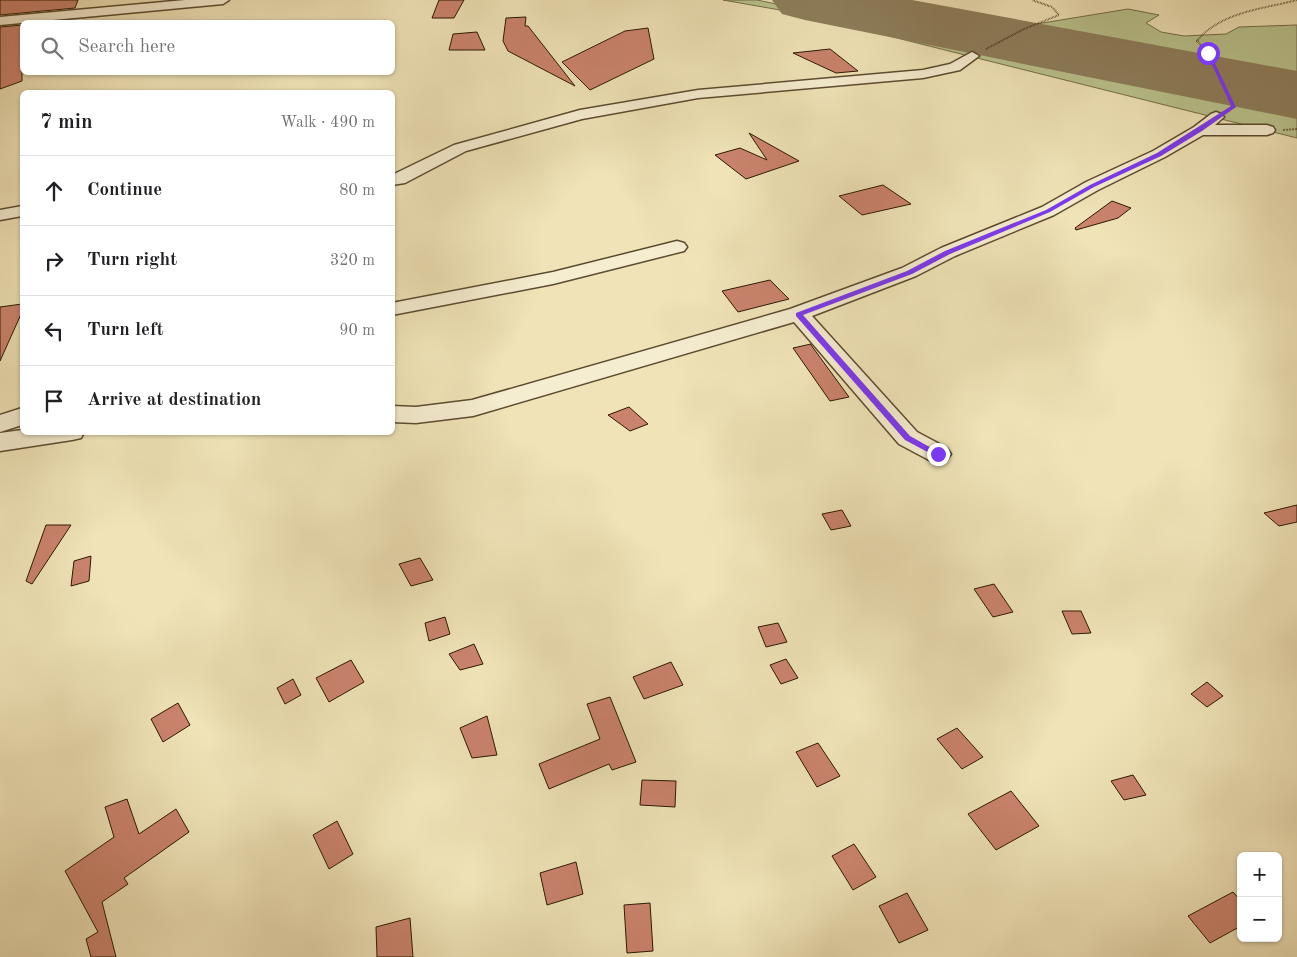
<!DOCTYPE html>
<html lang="en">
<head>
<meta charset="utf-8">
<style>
	:root { --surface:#fff; --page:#f6f6f6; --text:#202124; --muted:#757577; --line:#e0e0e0 }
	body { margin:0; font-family:"Old Standard TT",serif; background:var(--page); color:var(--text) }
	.controls { position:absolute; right:15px; bottom:15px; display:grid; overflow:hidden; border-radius:8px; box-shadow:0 1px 4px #0004 }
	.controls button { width:45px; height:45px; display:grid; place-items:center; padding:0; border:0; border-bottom:1px solid var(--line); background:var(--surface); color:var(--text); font:25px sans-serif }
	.stop { position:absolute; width:15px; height:15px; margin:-11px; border:4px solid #7c3aed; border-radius:50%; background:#fff }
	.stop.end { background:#7c3aed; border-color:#fff; box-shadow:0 1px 5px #0008 }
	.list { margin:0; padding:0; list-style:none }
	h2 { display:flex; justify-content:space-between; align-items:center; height:65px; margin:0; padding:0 20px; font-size:21px }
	h2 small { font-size:16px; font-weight:400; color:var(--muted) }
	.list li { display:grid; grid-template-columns:32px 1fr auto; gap:15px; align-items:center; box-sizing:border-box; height:70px; padding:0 20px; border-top:1px solid var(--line) }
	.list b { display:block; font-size:19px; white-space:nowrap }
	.list em { font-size:16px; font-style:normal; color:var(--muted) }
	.icon { flex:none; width:28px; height:28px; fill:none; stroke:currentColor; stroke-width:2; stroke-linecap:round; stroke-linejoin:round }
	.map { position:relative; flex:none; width:1297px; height:957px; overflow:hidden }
	.search { position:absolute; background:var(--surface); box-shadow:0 1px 4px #0004; left:20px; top:20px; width:375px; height:55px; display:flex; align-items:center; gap:12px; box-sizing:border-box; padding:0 18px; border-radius:8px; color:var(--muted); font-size:19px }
	.panel { position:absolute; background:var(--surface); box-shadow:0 1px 4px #0004; left:20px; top:90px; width:375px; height:345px; border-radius:8px }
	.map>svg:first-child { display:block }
	.green { fill:#bac38e; stroke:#736e48 }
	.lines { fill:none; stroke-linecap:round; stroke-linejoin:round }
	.runway { fill:#8e7e5c; fill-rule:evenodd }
	.building { fill:#ca836d; stroke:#2c1802 }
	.street-casing { stroke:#5d4b2f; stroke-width:3 }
	.path { stroke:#2c1802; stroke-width:2; stroke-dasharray:0.5 1; stroke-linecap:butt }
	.street { fill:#f5edd0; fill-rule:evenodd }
	.route { fill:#7c3aed }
</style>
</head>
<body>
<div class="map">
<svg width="1297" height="957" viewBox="0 0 1297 957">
	<rect width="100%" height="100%" fill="#efe3b7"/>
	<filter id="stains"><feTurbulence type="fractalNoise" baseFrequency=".004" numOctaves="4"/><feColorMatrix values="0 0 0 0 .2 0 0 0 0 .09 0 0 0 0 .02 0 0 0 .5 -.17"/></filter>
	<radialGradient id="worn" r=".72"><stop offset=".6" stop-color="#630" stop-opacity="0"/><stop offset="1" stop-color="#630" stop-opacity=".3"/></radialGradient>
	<g class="green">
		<path d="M723,0H757L1256,102L1297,118V138L797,13Z"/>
		<path d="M842,0H885L1012,28L1128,9L1159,15L1146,23L1161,32L1184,36L1226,34L1239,27L1297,25V89Z"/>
	</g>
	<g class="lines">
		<path class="runway" d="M772,0H912L1297,71V119L805,20L782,14Z"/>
	</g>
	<g class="building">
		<path d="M0,0H78L75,8L0,15Z"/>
		<path d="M439,0H464L454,18H432Z"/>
		<path d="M526,17L525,26H528L575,86L508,51L503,41L506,18Z"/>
		<path d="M22,25V81L0,89V27Z"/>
		<path d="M648,28L654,59L590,90L562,62L625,31Z"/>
		<path d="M477,32L485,50H449L453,34Z"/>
		<path d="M830,49L858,71L836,73L793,53Z"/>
		<path d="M749,133L799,161L746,179L715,155L740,148L767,160Z"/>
		<path d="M883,185L911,204L862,215L839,196Z"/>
		<path d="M1112,201L1131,208L1118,218L1076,230L1075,228Z"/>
		<path d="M770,280L789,299L738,312L722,291Z"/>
		<path d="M22,304V312L0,361V307Z"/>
		<path d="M811,344V345L849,397L830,401L793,348Z"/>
		<path d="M629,407L648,424L630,431L608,415Z"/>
		<path d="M1297,505V522L1279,526L1264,513Z"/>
		<path d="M842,510L851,526L831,530L822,514Z"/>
		<path d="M46,525H71L32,584L26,581Z"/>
		<path d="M91,556L89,581L71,586L74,561Z"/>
		<path d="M420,558L433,580L411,586L399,564Z"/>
		<path d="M994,584L1013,612L993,617L974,589Z"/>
		<path d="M1062,611H1081L1091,633L1072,634Z"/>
		<path d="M445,617L450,634L429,641L425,623Z"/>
		<path d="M778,623L787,642L766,647L758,627Z"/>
		<path d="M474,644L483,664L460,670L449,654Z"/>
		<path d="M786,659L798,678L781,684L770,665Z"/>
		<path d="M351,660L364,682L329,702L316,678Z"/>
		<path d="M671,662L683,685L644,699L633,677Z"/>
		<path d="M293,679L301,695L285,704L277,688Z"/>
		<path d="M1207,682L1223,696L1207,707L1191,694Z"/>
		<path d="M610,697L636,762L612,770L609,764L549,789L539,764L600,739L587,704Z"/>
		<path d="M178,703L190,725L163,742L151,719Z"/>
		<path d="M487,716L497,755L472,758L460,728Z"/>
		<path d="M957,728L983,757L962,769L937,739Z"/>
		<path d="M818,743L840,776L817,787L796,752Z"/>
		<path d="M1133,775L1146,795L1124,800L1111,781Z"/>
		<path d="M642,780L676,781L675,807L640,805Z"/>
		<path d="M1011,791L1039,826L996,850L968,814Z"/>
		<path d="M127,799L139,834L176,809L189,832L124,878L128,884L102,902L116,957H91L86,939L98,932L65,871L114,837L105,807Z"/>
		<path d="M337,821L353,854L329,869L313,835Z"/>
		<path d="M854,844L876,877L853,890L832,856Z"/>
		<path d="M576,862L583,894L547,905L540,873Z"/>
		<path d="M1233,892L1241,901V926L1210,943L1188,916Z"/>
		<path d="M907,893L928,930L899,943L879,906Z"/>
		<path d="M650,903L653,951L627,953L624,905Z"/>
		<path d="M410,918L413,957H377L376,927Z"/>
	</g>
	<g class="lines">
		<defs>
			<g id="street">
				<path d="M185,0H229L223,4L0,25V17Z"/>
				<path d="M972,52L979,56L960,70L923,78L698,98L582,119L466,151L405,183L392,185V175L454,145L580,110L698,90L923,70L950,64Z"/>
				<path d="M1216,112L1221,114L1224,117L1215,125H1267L1273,127L1275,130L1273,133L1267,135H1203L1165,157L1098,190L1054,215L955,256L916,276L812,316L917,432L947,448L951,454L947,460L938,463L929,460L899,444L794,322L473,416L416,423L392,422V406L416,407L472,400L790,309L902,268L941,248L1042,207L1086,182L1153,151L1194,127L1211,114Z"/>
				<path d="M22,206V216L0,220V210Z"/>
				<path d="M677,241L684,243L687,247L684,251L553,284L392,315V303L553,272Z"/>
				<path d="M22,408V425L0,432V415Z"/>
				<path d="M22,430V432H84L81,438L72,440L0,451V433Z"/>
			</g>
		</defs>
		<use href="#street" class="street-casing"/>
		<g class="path">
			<path d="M986,49L1024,29L1059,15L1052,7L1032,0"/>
			<path d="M1231,109L1234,107L1208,53L1197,41C1220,12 1263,9 1297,0"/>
			<path d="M1283,130L1297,129"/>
		</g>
		<use href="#street" class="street"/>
	</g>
	<path class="route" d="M1206,52L1210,53L1236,107L1202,131L1161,156L1094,187L1050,212L950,254L912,274L803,315L910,436L942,454L941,456H935L905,440L796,316V313L907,271L945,251L1046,210L1090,185L1157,153L1231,106Z"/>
	<rect width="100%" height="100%" filter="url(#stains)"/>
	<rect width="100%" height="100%" fill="url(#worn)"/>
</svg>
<div class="controls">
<button>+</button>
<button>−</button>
</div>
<div class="stop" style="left:1208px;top:53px"></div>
<div class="stop end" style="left:938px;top:454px"></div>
<div class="search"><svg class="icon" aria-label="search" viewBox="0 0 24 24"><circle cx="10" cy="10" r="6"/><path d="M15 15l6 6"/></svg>Search here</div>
<section class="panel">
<h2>7 min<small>Walk · 490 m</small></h2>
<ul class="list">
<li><svg class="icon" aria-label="ahead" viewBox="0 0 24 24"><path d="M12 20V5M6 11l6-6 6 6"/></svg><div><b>Continue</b></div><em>80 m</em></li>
<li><svg class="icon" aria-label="right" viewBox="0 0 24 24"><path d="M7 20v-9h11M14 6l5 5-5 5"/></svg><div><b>Turn right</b></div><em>320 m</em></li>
<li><svg class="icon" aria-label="left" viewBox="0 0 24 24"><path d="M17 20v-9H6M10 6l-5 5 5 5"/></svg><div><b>Turn left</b></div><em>90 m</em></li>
<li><svg class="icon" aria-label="arrive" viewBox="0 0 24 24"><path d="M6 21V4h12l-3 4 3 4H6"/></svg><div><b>Arrive at destination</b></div></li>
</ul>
</section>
</div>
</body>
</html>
